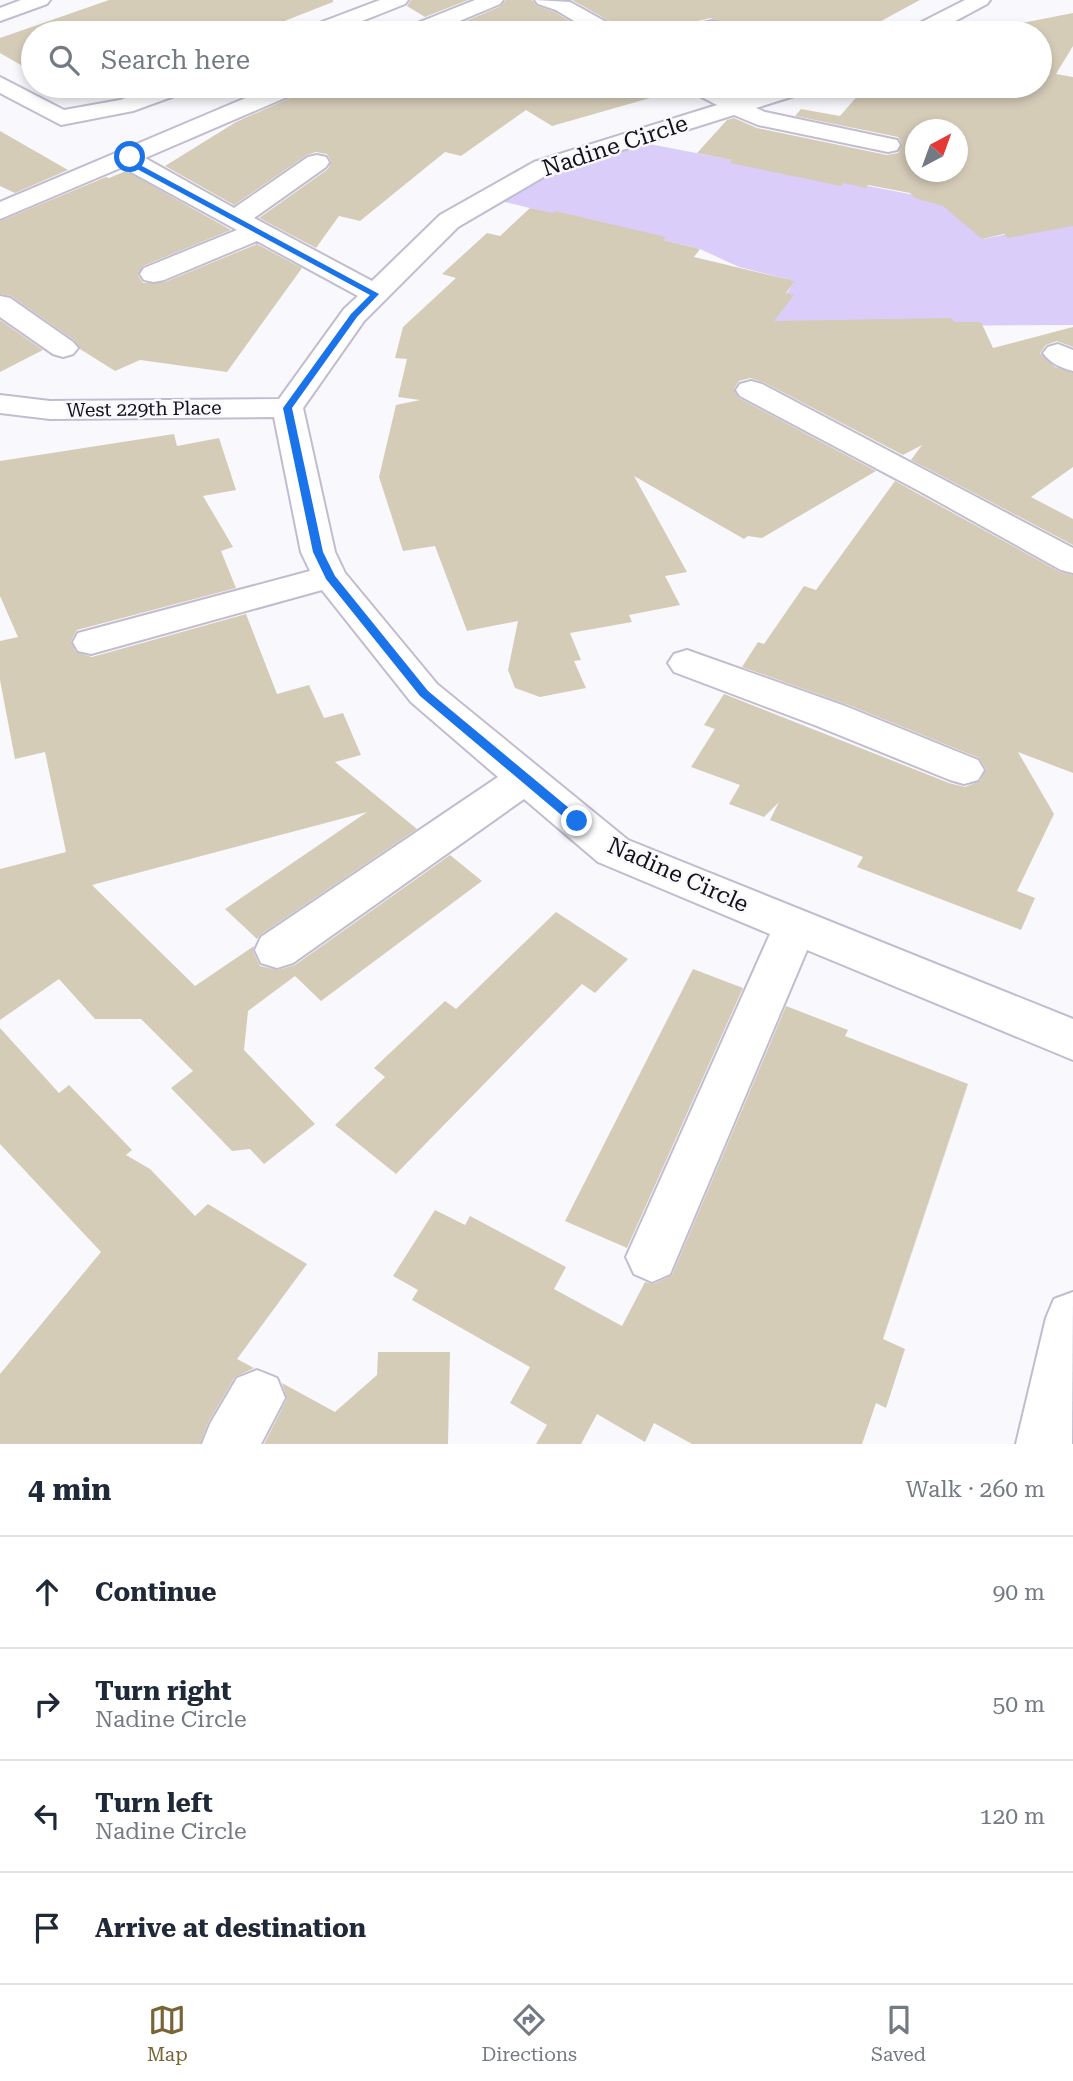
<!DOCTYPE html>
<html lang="en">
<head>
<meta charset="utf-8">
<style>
	body { margin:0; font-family:"Roboto Serif",serif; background:#f6f6f7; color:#1f2937 }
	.compass { position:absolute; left:905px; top:119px; width:63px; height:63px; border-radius:50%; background:#fff; box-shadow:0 4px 10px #0003; rotate:41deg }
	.stop { position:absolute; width:21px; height:21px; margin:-16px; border:5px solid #1a73e8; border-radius:50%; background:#fff }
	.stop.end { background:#1a73e8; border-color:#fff; box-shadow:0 2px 7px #0008 }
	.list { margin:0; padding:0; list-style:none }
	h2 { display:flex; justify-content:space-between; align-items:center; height:91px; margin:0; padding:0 28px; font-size:30px }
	h2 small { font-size:23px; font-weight:400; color:#747a83 }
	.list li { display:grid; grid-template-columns:46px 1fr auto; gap:21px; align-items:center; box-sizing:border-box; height:112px; padding:0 28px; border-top:2px solid #e0e1e3 }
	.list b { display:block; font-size:26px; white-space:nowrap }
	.list p { margin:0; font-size:23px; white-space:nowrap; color:#747a83 }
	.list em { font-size:23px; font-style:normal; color:#747a83 }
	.icon { flex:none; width:38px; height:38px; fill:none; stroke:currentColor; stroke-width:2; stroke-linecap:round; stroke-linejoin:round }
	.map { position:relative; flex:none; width:1073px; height:1444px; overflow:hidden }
	.search { position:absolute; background:#fff; box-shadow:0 4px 10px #0003; left:21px; right:21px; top:21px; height:77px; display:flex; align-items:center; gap:18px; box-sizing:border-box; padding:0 24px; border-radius:38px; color:#747a83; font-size:26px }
	.sheet { height:539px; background:#fff }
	nav { display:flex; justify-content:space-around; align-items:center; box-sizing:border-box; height:98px; border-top:2px solid #e0e1e3; background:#fff; font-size:19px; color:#747a83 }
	nav a { display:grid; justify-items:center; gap:4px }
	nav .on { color:#796534 }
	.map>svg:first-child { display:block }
	.green { fill:#dbcdf9 }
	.building { fill:#d5ccb8; fill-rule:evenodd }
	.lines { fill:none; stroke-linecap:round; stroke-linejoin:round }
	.minor-casing { stroke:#c2bcd0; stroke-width:4 }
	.minor { fill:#fff; fill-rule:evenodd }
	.route { fill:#1a73e8 }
	.labels { text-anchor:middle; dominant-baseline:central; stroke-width:5; stroke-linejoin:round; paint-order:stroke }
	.far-street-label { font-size:19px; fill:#131118; stroke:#f9f8fc }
	.street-label { font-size:23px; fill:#131118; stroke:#f9f8fc }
</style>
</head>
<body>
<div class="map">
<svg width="1073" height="1444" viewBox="0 0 1073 1444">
	<rect width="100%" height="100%" fill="#f9f8fc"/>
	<!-- green -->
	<polygon class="green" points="644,143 962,204 982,239 1073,222 1073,325 768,327 794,281 739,267 700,249 488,198"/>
	<!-- building -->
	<g class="building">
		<polygon points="109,0 333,0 333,2 254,33 33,33 33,72 0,53 0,38"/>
		<polygon points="411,0 468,0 425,17 407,6"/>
		<polygon points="506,0 532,0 537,6 555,12 589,33 451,33 445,30 501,6"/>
		<polygon points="572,0 920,0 859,33 720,33 725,25 711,18 680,25 675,33 623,33 618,26"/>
		<path d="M1073,13v33l-17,28 17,3v149l-65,12 -4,-4 -22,5 -39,-33 -28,-8 -5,-5 -42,-8 -2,3 -22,-5 -3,3 -111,-23 2,-3 -35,-7 30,-33 7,-2 23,10 130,27 11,-2 4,-9 -4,-7 -103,-21 6,-7 39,7 26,-30h86l12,6 3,-6h73v-53h-40l7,-11 10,2zM915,130h42v42h-42z"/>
		<polygon points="317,86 406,86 412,94 427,97 437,95 439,86 685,88 552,126 526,110 461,156 445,152 360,221 339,216 316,248 259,218 328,169 331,161 327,154 316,152 307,155 234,205 165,166 236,122"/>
		<polygon points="0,131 68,170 15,193 0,186"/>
		<polygon points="126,171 231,230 143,266 138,275 143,283 165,282 257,244 302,268 227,372 140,360 115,371 80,349 74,340 11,296 0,294 0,221 106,177 109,178"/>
		<polygon points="530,208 553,213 555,211 666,237 663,240 700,249 694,257 795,281 786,293 794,295 774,321 952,318 954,322 981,322 993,348 1073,327 1073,347 1057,341 1046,345 1040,353 1055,367 1073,373 1073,467 1031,497 1073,519 1073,545 911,460 922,445 903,455 763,382 750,378 739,381 734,389 739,398 876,471 762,538 748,536 744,539 634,476 687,572 665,576 680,605 629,615 632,622 570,633 581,660 574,661 586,688 540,697 515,688 508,670 518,621 467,631 435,546 403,551 379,477 396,405 420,400 398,397 407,359 395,358 403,327 456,278 442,274 487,233 500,236"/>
		<polygon points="0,320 43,350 0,372"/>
		<polygon points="174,434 177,446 219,438 236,490 203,496 233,547 221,551 236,588 77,630 71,641 76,652 92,657 246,614 277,694 309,685 324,718 343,713 361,755 335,762 417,829 260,935 257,939 225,909 367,812 92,885 195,986 254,946 253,951 260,966 278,970 295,965 450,855 482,881 321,1001 295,976 248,1011 244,1050 315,1124 264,1164 250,1149 232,1151 171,1088 193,1071 141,1019 95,1019 59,979 0,1020 0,869 66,852 45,752 15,759 0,680 0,641 18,637 0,596 0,461"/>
		<polygon points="895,481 1060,572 1073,575 1073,773 1018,752 1054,814 1017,891 1035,898 1021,930 857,867 863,857 770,820 779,802 764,817 729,804 740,785 691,767 715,729 704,725 724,694 949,783 965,787 980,781 986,769 979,758 846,704 742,667 758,642 764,644 804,586 816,590"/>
		<polygon points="556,912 628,959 595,993 582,984 396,1174 335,1125 385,1077 374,1068 445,1001 456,1009"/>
		<polygon points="693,969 743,988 627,1248 565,1221"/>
		<polygon points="786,1006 848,1030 845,1036 968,1084 883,1339 905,1349 886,1408 876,1403 862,1444 692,1444 654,1423 645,1442 597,1414 581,1444 536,1444 547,1425 510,1403 530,1367 412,1300 418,1290 393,1276 435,1210 465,1225 470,1216 566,1267 554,1289 622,1326 645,1282 653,1284 672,1275"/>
		<polygon points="0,1028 59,1093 69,1085 132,1150 126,1155 150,1169 195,1216 208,1204 307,1264 237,1359 254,1368 235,1377 208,1423 200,1444 0,1444 0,1374 101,1252 0,1144"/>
		<polygon points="378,1352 450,1352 448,1444 264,1444 287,1399 282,1383 335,1412 377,1375"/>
	</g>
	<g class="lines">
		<defs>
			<g id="minor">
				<polygon points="21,0 50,0 47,4 0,21 0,8"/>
				<polygon points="380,0 408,0 405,4 332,33 303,33 306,28"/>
				<polygon points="475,0 503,0 500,4 431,33 402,33 405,28"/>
				<polygon points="535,0 570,2 617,28 620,33 594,33 556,10 538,4"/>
				<polygon points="965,0 990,0 987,4 933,33 907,33 910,28"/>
				<polygon points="712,21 719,23 723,27 719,31 678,33 681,28"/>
				<polygon points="0,77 64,110 120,100 159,86 191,86 188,91 133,111 61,125 0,93"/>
				<polygon points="274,86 304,86 301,91 145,158 234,208 308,157 317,155 326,157 329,162 326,167 254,218 372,281 440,215 534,162 717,105 690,91 687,86 715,86 739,98 779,86 813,86 810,91 756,108 765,112 897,140 900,145 897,150 888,152 758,125 734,115 552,172 458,227 364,321 303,408 335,552 345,573 437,684 628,840 1073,1019 1073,1060 807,950 670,1274 652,1282 634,1274 626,1257 770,934 598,862 524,799 293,963 277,968 261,963 255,950 261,937 498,777 411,702 322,590 91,654 78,651 73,642 78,633 310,571 301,552 274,417 50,419 0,413 0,395 50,401 279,399 344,309 358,296 257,241 164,280 154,282 144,280 140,274 144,268 237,230 131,172 125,166 0,219 0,202"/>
				<path d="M409,86h27l2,3 -3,5c-10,2 -21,1 -26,-8z"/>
				<polygon points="0,296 10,298 73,342 78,348 73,354 63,357 53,354 0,317"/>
				<path d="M1058,344l15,6v21c-12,-3 -23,-8 -30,-18l5,-6z"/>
				<polygon points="751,381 762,384 1073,548 1073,573 1061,570 921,492 740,396 736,390 740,384"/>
				<polygon points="687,650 845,706 978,760 984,770 978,780 964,784 950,780 817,726 674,672 668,663 674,654"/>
				<polygon points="1073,1292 1072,1444 1016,1444 1046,1318 1054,1299"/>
				<polygon points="257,1370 277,1378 285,1398 261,1444 202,1444 210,1424 237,1378"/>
			</g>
		</defs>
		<!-- minor casing -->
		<use href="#minor" class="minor-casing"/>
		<!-- minor -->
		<use href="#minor" class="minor"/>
	</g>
	<!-- route -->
	<polygon class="route" points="127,156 132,156 142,166 379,294 357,317 292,408 323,552 335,576 428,691 581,818 581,824 572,824 420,696 326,579 313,552 283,408 351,314 370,295 137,169"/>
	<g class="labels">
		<!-- far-street labels -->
		<g class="far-street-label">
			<text transform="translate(144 409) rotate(-1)">West 229th Place</text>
		</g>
		<!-- street labels -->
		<g class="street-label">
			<text transform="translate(615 146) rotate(-18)">Nadine Circle</text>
			<text transform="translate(678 875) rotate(24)">Nadine Circle</text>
		</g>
	</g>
</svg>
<svg class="compass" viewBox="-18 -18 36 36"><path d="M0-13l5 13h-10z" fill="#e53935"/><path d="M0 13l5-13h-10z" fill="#747a83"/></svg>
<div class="stop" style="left:130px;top:157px"></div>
<div class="stop end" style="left:577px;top:821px"></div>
<div class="search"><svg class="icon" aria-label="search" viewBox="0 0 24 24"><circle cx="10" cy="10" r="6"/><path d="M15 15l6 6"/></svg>Search here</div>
</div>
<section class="sheet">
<h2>4 min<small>Walk · 260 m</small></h2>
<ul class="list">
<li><svg class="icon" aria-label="ahead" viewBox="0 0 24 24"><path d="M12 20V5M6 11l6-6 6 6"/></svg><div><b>Continue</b></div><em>90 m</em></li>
<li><svg class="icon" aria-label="right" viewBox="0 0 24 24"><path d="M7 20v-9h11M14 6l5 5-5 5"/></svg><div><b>Turn right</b><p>Nadine Circle</p></div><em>50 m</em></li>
<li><svg class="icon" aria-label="left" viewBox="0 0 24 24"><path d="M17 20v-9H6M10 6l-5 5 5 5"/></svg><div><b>Turn left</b><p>Nadine Circle</p></div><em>120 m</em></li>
<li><svg class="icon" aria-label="arrive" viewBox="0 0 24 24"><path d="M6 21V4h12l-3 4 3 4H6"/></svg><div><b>Arrive at destination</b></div></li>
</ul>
</section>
<nav>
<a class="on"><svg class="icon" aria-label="map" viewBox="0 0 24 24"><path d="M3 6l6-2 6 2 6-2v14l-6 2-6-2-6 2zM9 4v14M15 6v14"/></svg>Map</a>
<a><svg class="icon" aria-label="directions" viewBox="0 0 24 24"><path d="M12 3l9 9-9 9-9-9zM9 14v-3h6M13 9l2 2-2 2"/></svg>Directions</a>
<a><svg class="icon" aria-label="saved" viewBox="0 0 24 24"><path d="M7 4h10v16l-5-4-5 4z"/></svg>Saved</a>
</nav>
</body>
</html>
